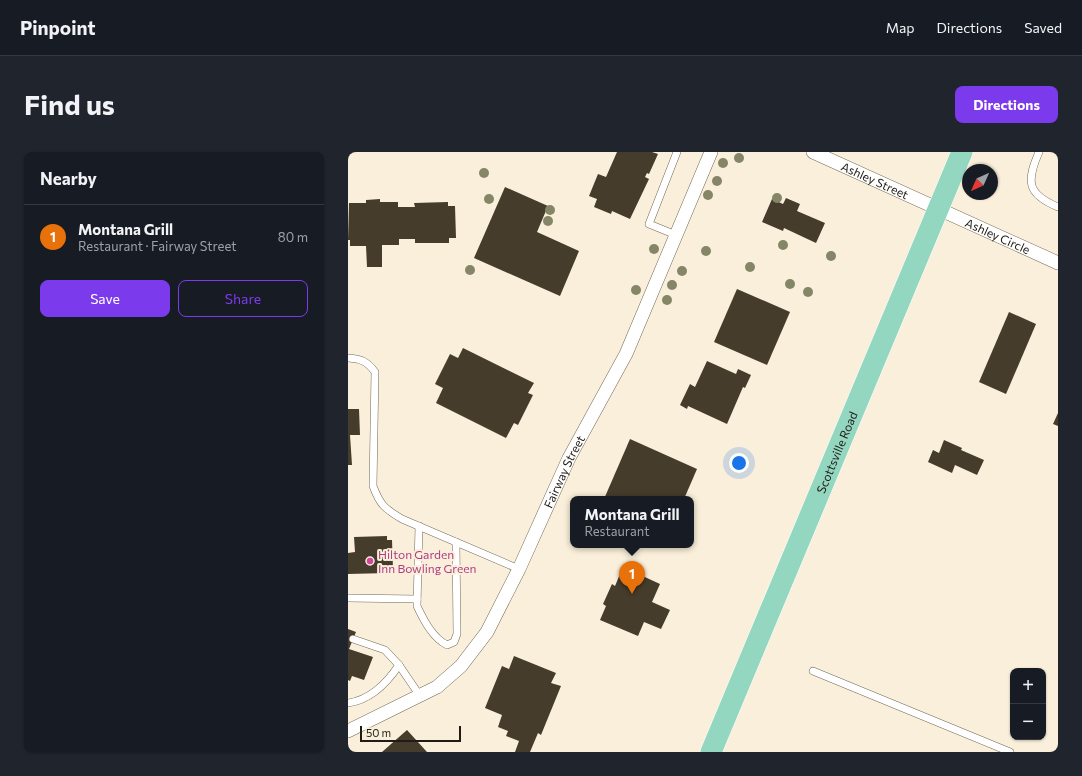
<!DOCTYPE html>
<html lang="en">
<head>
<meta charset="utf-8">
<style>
	body { margin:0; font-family:Commissioner,sans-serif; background:#20242c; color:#f1f3f6 }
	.controls { position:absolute; right:12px; bottom:12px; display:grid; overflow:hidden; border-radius:8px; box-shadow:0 1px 3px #0004 }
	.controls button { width:36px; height:36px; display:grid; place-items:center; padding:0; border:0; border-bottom:1px solid #363941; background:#171b24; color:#f1f3f6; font:20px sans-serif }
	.compass { position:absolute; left:614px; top:12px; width:36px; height:36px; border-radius:50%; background:#171b24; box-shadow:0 1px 3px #0004; rotate:225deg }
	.scale { position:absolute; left:12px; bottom:10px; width:101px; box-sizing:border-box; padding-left:4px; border:2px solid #201c15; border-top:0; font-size:11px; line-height:14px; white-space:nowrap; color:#201c15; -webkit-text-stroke:3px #f9efda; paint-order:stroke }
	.you { position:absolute; left:391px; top:311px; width:14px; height:14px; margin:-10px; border:3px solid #fff; border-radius:50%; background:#1a73e8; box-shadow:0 0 0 6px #1a73e833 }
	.badge { display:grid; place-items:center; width:26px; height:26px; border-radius:50%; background:#7c3aed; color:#fff; font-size:13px; font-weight:700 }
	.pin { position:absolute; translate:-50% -33px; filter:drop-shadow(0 1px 2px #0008) }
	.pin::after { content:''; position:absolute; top:21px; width:14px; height:12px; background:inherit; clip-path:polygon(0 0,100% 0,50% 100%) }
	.popup { position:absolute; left:222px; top:344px; width:124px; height:52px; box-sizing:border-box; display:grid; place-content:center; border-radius:8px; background:#171b24; filter:drop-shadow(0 1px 3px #0005); font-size:13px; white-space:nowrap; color:#9ea1a6 }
	.popup b { font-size:15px; color:#f1f3f6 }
	.popup::after { content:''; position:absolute; left:50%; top:100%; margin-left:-8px; border:8px solid transparent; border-top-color:#171b24 }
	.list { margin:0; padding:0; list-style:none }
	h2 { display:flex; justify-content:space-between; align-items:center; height:52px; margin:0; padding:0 16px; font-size:17px }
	h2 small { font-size:13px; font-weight:400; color:#9ea1a6 }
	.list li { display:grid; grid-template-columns:26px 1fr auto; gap:12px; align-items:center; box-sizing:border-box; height:64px; padding:0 16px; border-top:1px solid #363941 }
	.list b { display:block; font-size:15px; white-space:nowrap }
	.list p { margin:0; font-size:13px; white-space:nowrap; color:#9ea1a6 }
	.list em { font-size:13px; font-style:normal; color:#9ea1a6 }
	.actions { display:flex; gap:8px; padding:12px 16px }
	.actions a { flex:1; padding:9px 0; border:1px solid #7c3aed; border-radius:8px; text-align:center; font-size:14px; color:#7c3aed }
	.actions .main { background:#7c3aed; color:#fff }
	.map { position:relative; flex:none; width:710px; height:600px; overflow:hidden; border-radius:8px }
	header { display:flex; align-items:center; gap:24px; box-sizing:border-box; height:56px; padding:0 20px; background:#171b24; border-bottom:1px solid #363941 }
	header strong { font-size:19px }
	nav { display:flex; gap:22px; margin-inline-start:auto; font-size:14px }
	.intro { display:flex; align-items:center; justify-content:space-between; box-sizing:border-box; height:96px; padding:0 24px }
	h1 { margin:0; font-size:28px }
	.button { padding:10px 18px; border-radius:8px; background:#7c3aed; color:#fff; font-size:14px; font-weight:700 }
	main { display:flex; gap:24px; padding:0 24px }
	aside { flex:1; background:#171b24; border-radius:8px; box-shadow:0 1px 3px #0004 }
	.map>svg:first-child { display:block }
	.building { fill:#453c2c }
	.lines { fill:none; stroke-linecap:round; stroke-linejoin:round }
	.service-casing { stroke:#726857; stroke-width:8 }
	.minor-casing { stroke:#726857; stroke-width:14 }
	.primary-casing { stroke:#fff; stroke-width:22 }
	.service { stroke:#fff; stroke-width:7 }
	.minor { stroke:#fff; stroke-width:13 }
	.primary { stroke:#93d7c1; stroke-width:21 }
	.tree { fill:#858667 }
	.hotel-dot { fill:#d1479c; stroke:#f9efda; stroke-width:1.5 }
	.labels { text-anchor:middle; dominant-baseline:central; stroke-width:4; stroke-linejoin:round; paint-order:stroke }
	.street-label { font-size:12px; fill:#201c15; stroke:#f9efda }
	.hotel-label { font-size:12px; fill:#b23c85; stroke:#f9efda; text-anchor:start }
</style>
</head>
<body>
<header>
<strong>Pinpoint</strong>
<nav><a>Map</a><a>Directions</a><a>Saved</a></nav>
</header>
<div class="intro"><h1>Find us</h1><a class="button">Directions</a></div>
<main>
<aside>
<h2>Nearby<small></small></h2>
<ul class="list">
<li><span class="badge" style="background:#e8710a">1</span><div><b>Montana Grill</b><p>Restaurant · Fairway Street</p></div><em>80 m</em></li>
</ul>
<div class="actions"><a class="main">Save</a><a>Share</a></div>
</aside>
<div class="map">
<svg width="710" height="600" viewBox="0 0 710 600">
	<rect width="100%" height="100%" fill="#f9efda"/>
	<!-- building -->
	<g class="building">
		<polygon points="269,0 304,0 310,2 301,22 299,21 297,25 301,27 282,67 264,59 263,62 246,55 249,47 241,44 250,22 258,25"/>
		<polygon points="157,35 200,54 189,80 231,99 212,144 126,106"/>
		<polygon points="438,46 452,52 449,59 477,71 468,91 436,76 435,79 414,70 424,47 435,52"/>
		<polygon points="32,47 32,50 50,50 50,55 67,55 66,51 100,50 100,54 107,54 108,86 101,86 101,91 67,91 67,87 51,87 51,93 34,93 34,115 19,115 18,94 2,94 2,88 0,88 1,51 18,51 18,48"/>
		<polygon points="389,137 442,160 419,213 366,190"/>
		<polygon points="661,160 688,172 658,242 631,230"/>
		<polygon points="115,196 186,231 180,241 185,243 170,273 166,271 158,286 88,251 95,236 87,232 102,202 110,206"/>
		<polygon points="359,209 388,222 390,217 403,223 397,236 395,235 379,272 340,254 339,257 332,253 342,232 347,235"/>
		<polygon points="0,257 11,257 12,283 2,283 4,313 0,313"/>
		<polygon points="710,261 710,274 705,272"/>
		<polygon points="282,287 349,317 336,347 256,347"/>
		<polygon points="596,288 614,296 613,298 636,308 629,323 607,313 604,321 580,310 585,298 591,301"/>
		<polygon points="39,384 39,388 44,388 45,417 39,418 40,421 0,422 0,401 7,400 6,385"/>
		<polygon points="275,415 312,432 304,450 322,458 313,477 296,470 290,484 252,468 258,454 255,452 264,432 267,434"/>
		<polygon points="0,477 8,480 1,497 25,505 16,528 4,524 2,529 0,528"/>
		<polygon points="166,504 208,521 203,531 213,534 193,583 190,581 182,600 167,600 171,589 158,584 160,579 150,575 154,563 137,556 154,514 161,517"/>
		<polygon points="59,578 79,600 34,600"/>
	</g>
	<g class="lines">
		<defs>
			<g id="service">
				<path d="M691,0c-13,30 -12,42 19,55"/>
				<polyline points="328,83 301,72 329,0"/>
				<path d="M0,206c13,1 19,3 27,14l-2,114c7,19 12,23 29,33l117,50"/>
				<path d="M71,374l-2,80c7,15 16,32 30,39l7,-3 3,-8 -1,-92"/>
				<polyline points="0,446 69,447"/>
				<polyline points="5,487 37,498 51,513 72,544"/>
				<polyline points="465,519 662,600"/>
				<path d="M0,551c22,-3 39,-20 51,-38"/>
			</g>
			<g id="minor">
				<path id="s1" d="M465,0l245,111"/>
				<path id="s2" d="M0,579l89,-44 24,-21 26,-34 32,-63 50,-111 57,-104 85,-202"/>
			</g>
			<g id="primary">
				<path id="s3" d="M363,600l251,-600"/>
			</g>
		</defs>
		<!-- service casing -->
		<use href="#service" class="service-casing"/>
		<!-- minor casing -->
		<use href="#minor" class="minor-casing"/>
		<!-- primary casing -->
		<use href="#primary" class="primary-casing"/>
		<!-- service -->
		<use href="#service" class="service"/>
		<!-- minor -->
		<use href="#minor" class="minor"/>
		<!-- primary -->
		<use href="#primary" class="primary"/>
	</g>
	<!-- trees -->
	<g class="tree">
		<circle cx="391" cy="6" r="5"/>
		<circle cx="375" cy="11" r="5"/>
		<circle cx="136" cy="21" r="5"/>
		<circle cx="369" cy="29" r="5"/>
		<circle cx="360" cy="43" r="5"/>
		<circle cx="429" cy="46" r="5"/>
		<circle cx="141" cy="47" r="5"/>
		<circle cx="202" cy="58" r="5"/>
		<circle cx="200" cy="69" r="5"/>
		<circle cx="435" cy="93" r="5"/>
		<circle cx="306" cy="97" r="5"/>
		<circle cx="358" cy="99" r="5"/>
		<circle cx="483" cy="104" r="5"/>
		<circle cx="402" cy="115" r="5"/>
		<circle cx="122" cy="118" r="5"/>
		<circle cx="334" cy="119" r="5"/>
		<circle cx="442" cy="132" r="5"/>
		<circle cx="324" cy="133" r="5"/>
		<circle cx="288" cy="138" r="5"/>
		<circle cx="460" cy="140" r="5"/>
		<circle cx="319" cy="148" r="5"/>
	</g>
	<!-- markers -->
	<circle class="hotel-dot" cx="22" cy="409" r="4"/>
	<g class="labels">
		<!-- street labels -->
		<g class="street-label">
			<text stroke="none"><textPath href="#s1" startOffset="68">Ashley Street</textPath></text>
			<text stroke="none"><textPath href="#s1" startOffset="203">Ashley Circle</textPath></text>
			<text stroke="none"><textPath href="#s3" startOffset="325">Scottsville Road</textPath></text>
			<text stroke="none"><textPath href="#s2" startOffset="352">Fairway Street</textPath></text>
		</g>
		<!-- hotel labels -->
		<g class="hotel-label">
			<text x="30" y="402">Hilton Garden<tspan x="30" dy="14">Inn Bowling Green</tspan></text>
		</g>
	</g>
</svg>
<div class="controls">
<button>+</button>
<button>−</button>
</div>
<svg class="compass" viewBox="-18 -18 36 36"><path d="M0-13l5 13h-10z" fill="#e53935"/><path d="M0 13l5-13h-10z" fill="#9ea1a6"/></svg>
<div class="scale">50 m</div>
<div class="you"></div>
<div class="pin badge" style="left:284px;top:442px;background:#e8710a">1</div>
<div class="popup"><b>Montana Grill</b>Restaurant</div>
</div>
</main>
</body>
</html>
